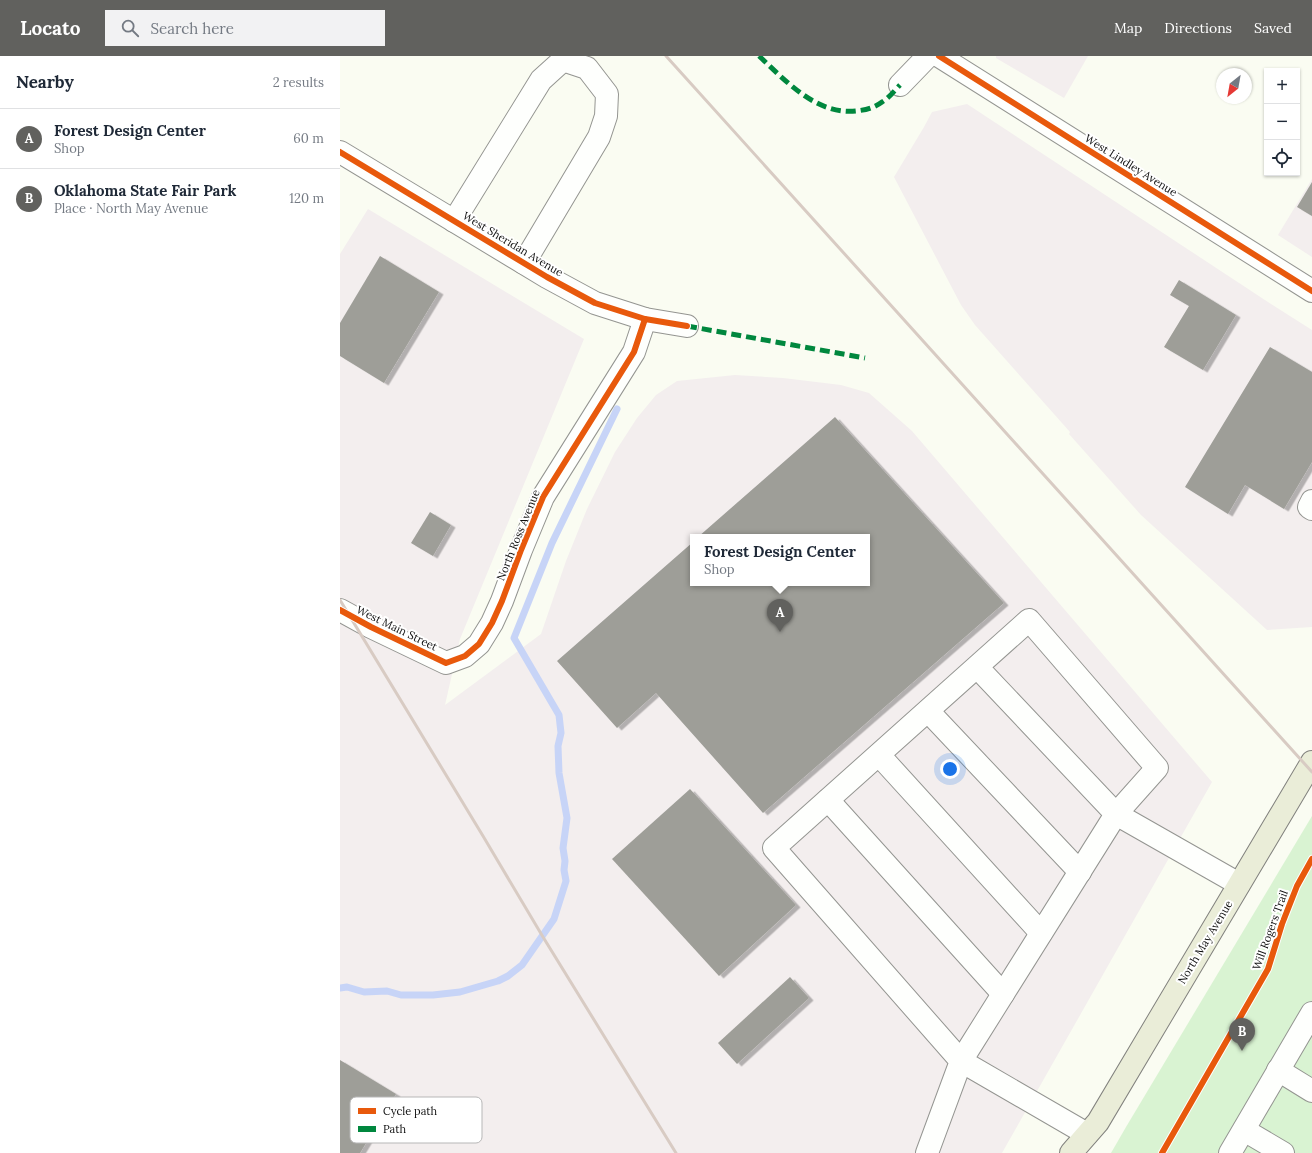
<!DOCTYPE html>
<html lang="en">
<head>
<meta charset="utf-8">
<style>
	body { margin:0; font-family:Lora,serif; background:#f2f2f3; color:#1f2937 }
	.controls { position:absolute; right:12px; top:12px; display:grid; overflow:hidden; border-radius:0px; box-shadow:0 1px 3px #0004 }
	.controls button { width:36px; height:36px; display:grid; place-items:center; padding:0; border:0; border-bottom:1px solid #e0e1e3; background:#fff; color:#1f2937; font:20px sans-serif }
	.compass { position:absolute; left:876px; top:12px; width:36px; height:36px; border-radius:50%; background:#fff; box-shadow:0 1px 3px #0004; rotate:211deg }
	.you { position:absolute; left:610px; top:713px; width:14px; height:14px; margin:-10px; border:3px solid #fff; border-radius:50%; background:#1a73e8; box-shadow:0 0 0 6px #1a73e833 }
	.badge { display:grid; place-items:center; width:26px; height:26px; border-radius:50%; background:#61615e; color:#fff; font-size:13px; font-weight:700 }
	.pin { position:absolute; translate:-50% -33px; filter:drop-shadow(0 1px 2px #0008) }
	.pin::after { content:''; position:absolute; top:21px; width:14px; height:12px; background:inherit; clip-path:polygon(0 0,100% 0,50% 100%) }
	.popup { position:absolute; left:350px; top:478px; width:180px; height:52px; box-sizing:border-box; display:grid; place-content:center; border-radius:0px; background:#fff; filter:drop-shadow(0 1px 3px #0005); font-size:13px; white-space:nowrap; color:#747a83 }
	.popup b { font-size:15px; color:#1f2937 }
	.popup::after { content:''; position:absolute; left:50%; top:100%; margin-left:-8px; border:8px solid transparent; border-top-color:#fff }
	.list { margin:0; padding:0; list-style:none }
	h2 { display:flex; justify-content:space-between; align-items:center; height:52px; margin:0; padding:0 16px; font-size:17px }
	h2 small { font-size:13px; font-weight:400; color:#747a83 }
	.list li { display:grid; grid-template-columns:26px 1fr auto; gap:12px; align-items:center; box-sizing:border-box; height:60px; padding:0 16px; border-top:1px solid #e0e1e3 }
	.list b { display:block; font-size:15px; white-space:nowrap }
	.list p { margin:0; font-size:13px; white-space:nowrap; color:#747a83 }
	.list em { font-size:13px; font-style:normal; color:#747a83 }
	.icon { flex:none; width:22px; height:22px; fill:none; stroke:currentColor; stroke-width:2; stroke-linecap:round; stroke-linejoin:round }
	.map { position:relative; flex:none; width:972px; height:1097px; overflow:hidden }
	header { display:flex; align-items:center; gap:24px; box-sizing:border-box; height:56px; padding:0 20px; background:#61615e; color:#fff }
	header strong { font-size:19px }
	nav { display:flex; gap:22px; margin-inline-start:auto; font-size:14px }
	.search { width:280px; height:36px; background:#f2f2f3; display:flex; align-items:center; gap:10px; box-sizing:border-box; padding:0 14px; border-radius:0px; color:#747a83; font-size:15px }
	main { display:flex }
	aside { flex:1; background:#fff }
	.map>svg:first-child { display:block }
	.industrial { fill:#f3eeee; fill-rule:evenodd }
	.green { fill:#d9f3d2 }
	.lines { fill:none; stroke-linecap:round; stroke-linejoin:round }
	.stream { stroke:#c7d4f7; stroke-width:7 }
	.building { fill:#9e9e98; filter:url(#shadow) }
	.minor-casing { stroke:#949591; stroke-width:24 }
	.major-casing { stroke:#82827e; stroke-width:24 }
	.minor { stroke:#fefffd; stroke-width:22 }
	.major { stroke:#eaedd8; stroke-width:22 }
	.rail { stroke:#d8cbc3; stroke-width:3 }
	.quiet { stroke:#00873e; stroke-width:5; stroke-dasharray:10 5; stroke-linecap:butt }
	.cycleway-casing { stroke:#fff; stroke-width:8 }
	.cycleway { stroke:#e8590c; stroke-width:6 }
	.labels { text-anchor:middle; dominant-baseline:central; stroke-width:4; stroke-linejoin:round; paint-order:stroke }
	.street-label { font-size:11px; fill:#0e0e0e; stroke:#fff }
	.key { fill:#fff; stroke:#b7b7b7; stroke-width:1 }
	.key-label { font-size:11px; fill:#0e0e0e }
</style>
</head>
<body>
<header>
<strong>Locato</strong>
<div class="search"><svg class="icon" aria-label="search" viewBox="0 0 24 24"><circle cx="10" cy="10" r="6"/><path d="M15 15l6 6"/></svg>Search here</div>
<nav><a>Map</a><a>Directions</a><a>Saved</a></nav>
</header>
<main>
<aside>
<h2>Nearby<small>2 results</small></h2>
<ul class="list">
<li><span class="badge">A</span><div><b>Forest Design Center</b><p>Shop</p></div><em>60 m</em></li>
<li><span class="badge">B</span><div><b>Oklahoma State Fair Park</b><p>Place · North May Avenue</p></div><em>120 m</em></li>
</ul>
</aside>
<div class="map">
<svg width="972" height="1097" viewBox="0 0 972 1097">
	<defs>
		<filter id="shadow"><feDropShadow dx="4.5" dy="2.5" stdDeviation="0" flood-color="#0004"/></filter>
	</defs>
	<rect width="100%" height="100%" fill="#fafcf2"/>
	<!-- industrial -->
	<g class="industrial">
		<polygon points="656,0 748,0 724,42 656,2"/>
		<polygon points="627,48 931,248 972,274 972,571 927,574 801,459 729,378 730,376 635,269 621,249 554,121 584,71 592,56"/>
		<polygon points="972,123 972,201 938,179"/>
		<path d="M28,153l216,130 -124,300 -15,66 96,-71 25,-73 21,-52 28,-57 22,-34 19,-23 21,-14 58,-6 48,3 58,7 28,8 43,38 300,351 -210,371h-662v-899zM353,481h174v46h-174z"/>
	</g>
	<!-- green -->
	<polygon class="green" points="972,760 972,1097 771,1097 786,1071"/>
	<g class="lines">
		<!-- stream -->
		<polyline class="stream" points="0,932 7,931 24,936 47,935 61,939 93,939 120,936 158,925 168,920 182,909 214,863 226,825 224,814 225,805 223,792 227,762 219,717 218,690 221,677 219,659 174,582 212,487 277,353"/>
	</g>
	<!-- building -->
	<g class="building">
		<polygon points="972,126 972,160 957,151"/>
		<polygon points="40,200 99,236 44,327 0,300 0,267"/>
		<polygon points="839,224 896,259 863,314 824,291 849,250 830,239"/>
		<polygon points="930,291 972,316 972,406 944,453 905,429 888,458 845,431"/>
		<polygon points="495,361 664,547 423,757 316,637 277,672 217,605 353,486 353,527 527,527 527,481 358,481"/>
		<polygon points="90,456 111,469 93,500 71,487"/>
		<polygon points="350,733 456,849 379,920 272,803"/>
		<polygon points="450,921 469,942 397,1008 378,987"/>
		<polygon points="0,1004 56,1038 20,1097 0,1097"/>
	</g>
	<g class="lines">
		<defs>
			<g id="minor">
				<polyline points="599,0 972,235"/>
				<polyline points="560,29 588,0"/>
				<polyline points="0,96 207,221 255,247 305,263 347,270"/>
				<polyline points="114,165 201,24 223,4 247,12 267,38 266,60 259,81 184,207"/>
				<polyline points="972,445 969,451 972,453"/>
				<polyline points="0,554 31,571 106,607 125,600 139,588 152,567 162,545 181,494 203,441 294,296 305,263"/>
				<polyline points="588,655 740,816"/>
				<polyline points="539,699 701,877"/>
				<polyline points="488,744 663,938"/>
				<polyline points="938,1014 972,1035"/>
				<polyline points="904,1074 943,1097"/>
				<polyline points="747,1078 621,1005 776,758 899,828"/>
				<path d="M587,1097l34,-92 -187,-213c85,-76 170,-152 255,-228l128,148 -41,46 -139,-147"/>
				<polyline points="890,1097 972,957"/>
			</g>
			<polyline id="major" points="731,1097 758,1066 972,706"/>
		</defs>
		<!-- minor casing -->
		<use href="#minor" class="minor-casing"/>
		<!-- major casing -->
		<use href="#major" class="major-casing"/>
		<!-- minor -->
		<use href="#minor" class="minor"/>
		<!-- major -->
		<use href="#major" class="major"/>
		<!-- rail -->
		<g class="rail">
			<polyline points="326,0 972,716"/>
			<polyline points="0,544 143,780 203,881 336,1097"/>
		</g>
		<!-- quiet -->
		<g class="quiet">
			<path d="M419,0c27,25 57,59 97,55 9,-1 18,-3 26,-9 7,-4 12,-11 18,-17"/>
			<polyline points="347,270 525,302"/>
		</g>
		<defs>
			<g id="cycleway">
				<polyline points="599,0 972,235"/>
				<polyline points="0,96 207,221 255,247 305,263 347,270"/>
				<polyline points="0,554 31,571 106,607 125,600 139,588 152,567 162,545 181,494 203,441 294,296 305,263"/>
				<polyline points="822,1097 928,913 942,868 957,830 972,803"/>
			</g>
		</defs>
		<!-- cycleway casing -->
		<use href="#cycleway" class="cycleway-casing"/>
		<!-- cycleway -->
		<use href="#cycleway" class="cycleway"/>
	</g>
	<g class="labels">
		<!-- street labels -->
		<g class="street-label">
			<text transform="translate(791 109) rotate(32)">West Lindley Avenue</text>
			<text transform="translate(173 188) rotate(31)">West Sheridan Avenue</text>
			<text transform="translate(178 479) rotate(-68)">North Ross Avenue</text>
			<text transform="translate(57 572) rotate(26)">West Main Street</text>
			<text transform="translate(930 874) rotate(-70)">Will Rogers Trail</text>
			<text transform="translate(865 886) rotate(-59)">North May Avenue</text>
		</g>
	</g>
	<!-- legend -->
	<rect x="10" y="1041" width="132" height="46" rx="6" class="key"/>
	<rect x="18" y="1052" width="18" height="6" fill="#e8590c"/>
	<rect x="18" y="1070" width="18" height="6" fill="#00873e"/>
	<g class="key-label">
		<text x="43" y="1059">Cycle path</text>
		<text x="43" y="1077">Path</text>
	</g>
</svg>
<div class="controls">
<button>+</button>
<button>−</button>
<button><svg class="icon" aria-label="locate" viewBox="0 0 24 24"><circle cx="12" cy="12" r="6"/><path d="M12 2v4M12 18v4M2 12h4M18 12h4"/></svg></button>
</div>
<svg class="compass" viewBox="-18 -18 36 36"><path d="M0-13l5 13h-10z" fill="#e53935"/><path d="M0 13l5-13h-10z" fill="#747a83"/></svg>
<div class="you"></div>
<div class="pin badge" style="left:440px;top:576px">A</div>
<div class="popup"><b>Forest Design Center</b>Shop</div>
<div class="pin badge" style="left:902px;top:995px">B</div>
</div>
</main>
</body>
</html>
